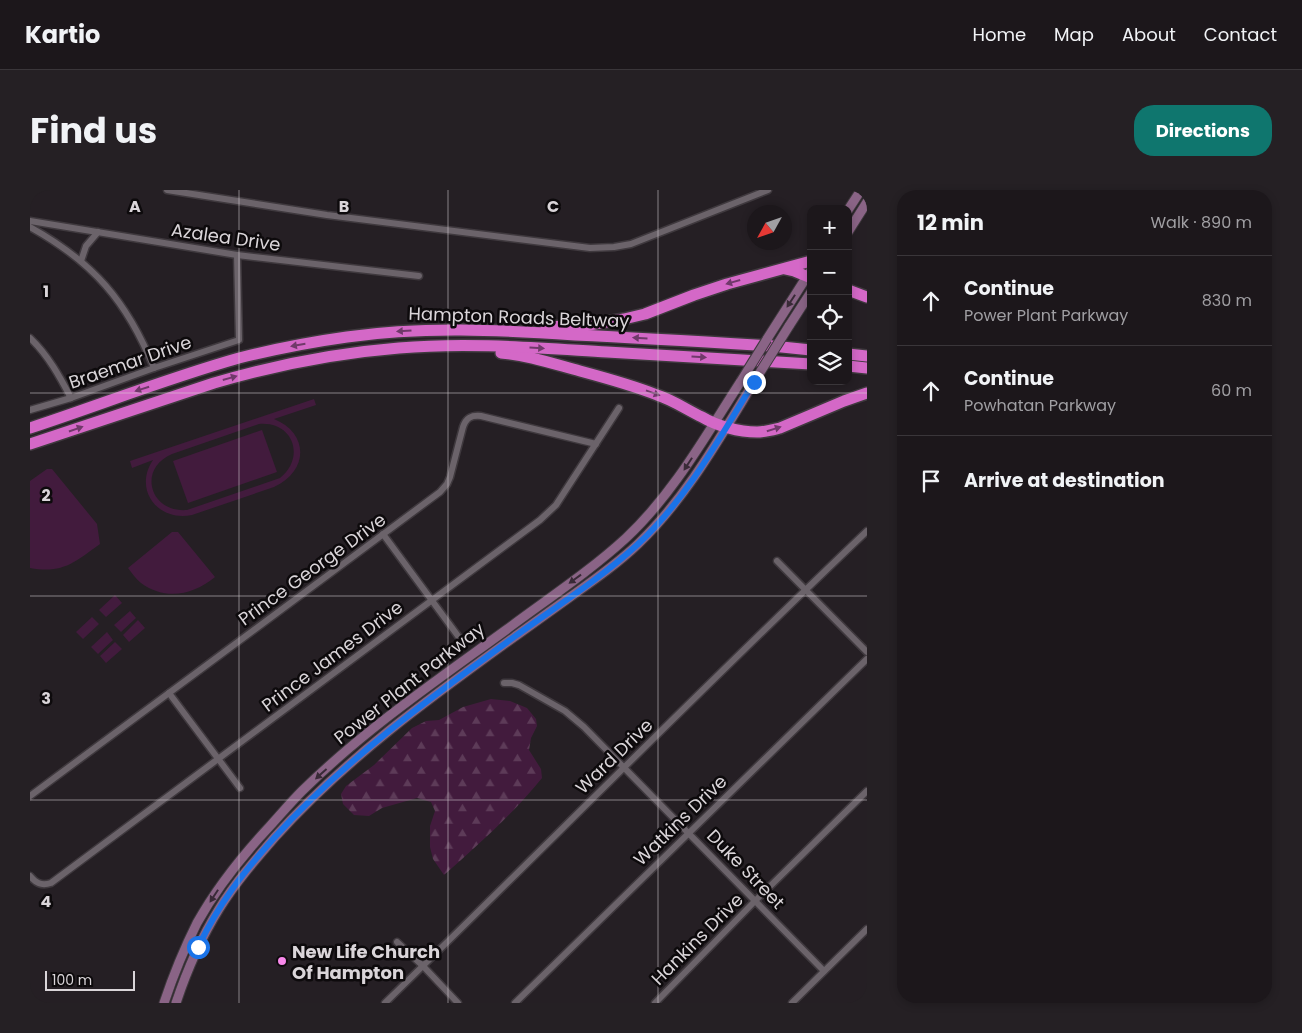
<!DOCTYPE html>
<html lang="en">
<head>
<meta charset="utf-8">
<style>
	body { margin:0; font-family:Poppins,sans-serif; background:#252024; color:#f1f3f6 }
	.controls { position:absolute; right:15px; top:15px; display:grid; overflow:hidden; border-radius:10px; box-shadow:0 2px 8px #0003 }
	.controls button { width:45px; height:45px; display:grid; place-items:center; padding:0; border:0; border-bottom:1px solid #3a363a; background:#1c171b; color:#f1f3f6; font:25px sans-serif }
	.compass { position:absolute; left:717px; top:15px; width:45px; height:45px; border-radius:50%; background:#1c171b; box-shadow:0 2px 8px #0003; rotate:230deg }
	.scale { position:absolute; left:15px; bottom:12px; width:90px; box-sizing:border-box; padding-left:5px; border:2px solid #dad5d9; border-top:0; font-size:14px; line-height:18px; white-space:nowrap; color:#dad5d9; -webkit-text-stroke:4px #0d0a0c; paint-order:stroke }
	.stop { position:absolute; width:15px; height:15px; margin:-11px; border:4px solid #1a73e8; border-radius:50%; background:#fff }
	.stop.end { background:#1a73e8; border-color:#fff; box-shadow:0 1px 5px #0008 }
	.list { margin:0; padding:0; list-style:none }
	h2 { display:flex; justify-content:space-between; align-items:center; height:65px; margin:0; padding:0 20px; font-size:21px }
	h2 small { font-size:16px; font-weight:400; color:#a09fa3 }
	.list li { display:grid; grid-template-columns:32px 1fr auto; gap:15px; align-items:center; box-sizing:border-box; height:90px; padding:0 20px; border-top:1px solid #3a363a }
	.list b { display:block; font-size:19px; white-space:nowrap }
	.list p { margin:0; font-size:16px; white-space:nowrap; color:#a09fa3 }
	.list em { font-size:16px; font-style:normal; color:#a09fa3 }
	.icon { flex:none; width:28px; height:28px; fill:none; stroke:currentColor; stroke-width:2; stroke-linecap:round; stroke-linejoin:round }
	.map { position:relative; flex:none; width:837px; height:813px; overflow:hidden; border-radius:20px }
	header { display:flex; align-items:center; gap:30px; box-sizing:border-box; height:70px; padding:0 25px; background:#1c171b; border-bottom:1px solid #3a363a }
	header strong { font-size:24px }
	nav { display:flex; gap:28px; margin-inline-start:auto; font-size:18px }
	.intro { display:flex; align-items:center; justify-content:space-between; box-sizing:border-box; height:120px; padding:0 30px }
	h1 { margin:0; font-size:35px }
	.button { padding:12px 22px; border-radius:20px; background:#0f766e; color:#fff; font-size:18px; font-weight:700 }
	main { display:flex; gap:30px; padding:0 30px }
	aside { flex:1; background:#1c171b; border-radius:20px; box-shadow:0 2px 8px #0003 }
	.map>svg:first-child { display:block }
	.forest { fill:url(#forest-firs) }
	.garden { fill:#421b3d; fill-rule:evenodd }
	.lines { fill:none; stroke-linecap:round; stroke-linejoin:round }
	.street-casing { stroke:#3f393e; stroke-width:9 }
	.secondary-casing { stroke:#3f393e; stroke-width:11 }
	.highway-casing { stroke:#3f393e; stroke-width:14 }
	.street { stroke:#6b636a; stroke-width:6 }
	.secondary { stroke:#8a6486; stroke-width:9 }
	.highway { stroke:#d468c7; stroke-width:11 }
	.secondary-bridge-casing { stroke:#3f393e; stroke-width:11; stroke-linecap:butt }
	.secondary-bridge { stroke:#8a6486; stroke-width:9 }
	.oneway { fill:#70396a }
	.oneway2 { fill:#392a37 }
	.route { stroke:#1a73e8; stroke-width:6 }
	.grid { fill:none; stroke:#dad5d9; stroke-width:1; stroke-opacity:0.55 }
	.poi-dot { fill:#f888ea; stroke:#0d0a0c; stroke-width:2 }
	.labels { text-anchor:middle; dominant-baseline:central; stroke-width:5; stroke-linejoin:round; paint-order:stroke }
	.street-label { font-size:18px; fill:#dad5d9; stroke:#0d0a0c }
	.poi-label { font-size:18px; font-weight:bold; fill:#dad5d9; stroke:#0d0a0c; text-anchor:start }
	.grid-label { font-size:16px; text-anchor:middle; font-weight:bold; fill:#dad5d9; stroke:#0d0a0c; stroke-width:5; stroke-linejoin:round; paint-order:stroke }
</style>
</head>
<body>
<header>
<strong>Kartio</strong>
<nav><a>Home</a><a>Map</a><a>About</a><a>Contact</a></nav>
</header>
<div class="intro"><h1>Find us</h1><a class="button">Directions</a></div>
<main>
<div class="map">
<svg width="837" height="813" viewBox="0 0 837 813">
	<defs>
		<pattern id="forest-firs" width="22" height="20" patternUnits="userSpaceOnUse" patternTransform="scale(1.25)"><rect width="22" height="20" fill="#421b3d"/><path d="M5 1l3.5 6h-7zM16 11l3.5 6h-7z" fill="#5d3b58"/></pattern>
	</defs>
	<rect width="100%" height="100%" fill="#251f24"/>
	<!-- forest -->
	<path class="forest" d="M461,509l19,2 17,7 9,11 1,7 -6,12 -2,12 12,19 1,9c-29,36 -64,67 -98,97l-11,-16 -3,-12v-21l5,-15 -4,-9 -14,-4 -35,10 -13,8 -15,-1 -11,-11 -2,-10 5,-8 28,-21 38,-37 14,-7 13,-1 24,-13z"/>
	<!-- garden -->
	<g class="garden">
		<path d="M284,209l2,6 -42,14c35,14 35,52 0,68l-82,28c-34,7 -59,-25 -39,-55l-21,8 -2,-7zM229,234c34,-3 47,33 21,54l-93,32c-37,3 -50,-41 -15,-56z"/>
		<polygon points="232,240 247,282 158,313 143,271"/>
		<path d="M17,279h5l45,55 3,20c-25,18 -37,30 -70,24v-87z"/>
		<path d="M142,342h6l37,45c-22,18 -49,24 -74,6 -5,-4 -9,-10 -13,-15z"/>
		<polygon points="85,405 92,413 76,427 69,420"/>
		<polygon points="100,421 106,428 91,442 84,435"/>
		<polygon points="62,427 69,434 53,449 46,442"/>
		<polygon points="108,430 115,438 99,452 93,445"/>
		<polygon points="77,442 83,450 68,464 61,457"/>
		<polygon points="85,452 92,459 76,473 70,466"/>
	</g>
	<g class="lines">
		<defs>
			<g id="street">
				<polyline points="137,0 297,25 560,58 584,57 601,54 738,0"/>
				<polyline points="0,31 207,65 389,86"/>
				<path d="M0,37c63,35 97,74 124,141"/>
				<polyline points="51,71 56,56 68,42"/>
				<path d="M0,148c18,17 30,39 41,60"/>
				<polyline points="0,220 41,208 124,178 209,150 207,65"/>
				<polyline points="353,344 428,446"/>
				<polyline points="747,371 837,462"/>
				<polyline points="474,493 482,493 489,495 535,521 554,537 794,781"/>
				<polyline points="139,503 210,598"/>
				<path d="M0,606l410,-304 7,-8 3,-7 13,-50c3,-9 8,-12 18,-11l115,28"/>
				<path d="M0,686c6,7 11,10 21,7l489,-363 16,-15 63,-97"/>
				<polyline points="367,752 393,776 428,813"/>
				<path d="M355,813c161,-157 319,-317 482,-472"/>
				<polyline points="485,813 837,469"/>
				<polyline points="625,813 725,711 837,601"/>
				<polyline points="762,813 837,739"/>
			</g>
			<g id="secondary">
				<polyline points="818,20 831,0"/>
				<polyline points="818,42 837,12"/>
				<polyline points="759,136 781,102"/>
				<polyline points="737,149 781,80"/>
				<path d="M134,813c9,-27 20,-54 33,-80 20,-36 45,-67 73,-97 10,-11 21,-24 32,-35 62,-61 134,-110 204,-161 40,-30 83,-58 120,-92 48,-45 80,-103 115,-157"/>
				<path d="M146,813c11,-33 25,-65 43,-94 16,-26 36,-49 56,-72 71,-79 156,-140 242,-202 18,-13 35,-25 53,-38 24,-17 47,-33 68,-53 48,-46 81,-105 116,-162"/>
			</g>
			<g id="highway">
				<polyline points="755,79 764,81 781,88"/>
				<polyline points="818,100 837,107"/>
				<polyline points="516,137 559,135 594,129 615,124 664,105 697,94 781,71"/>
				<path d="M471,163c27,2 53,11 79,18 26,7 52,14 77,24 16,5 30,15 45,22 15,9 37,15 55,15 8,0 15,-2 23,-4l64,-27 23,-8"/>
				<polyline points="818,164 837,166"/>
				<polyline points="818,176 837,178"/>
				<path d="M0,238c70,-23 138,-50 209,-70 36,-9 72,-16 108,-21 76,-11 152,-7 228,-2 66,3 132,7 197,11l39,4"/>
				<path d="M0,254l184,-61c61,-18 122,-30 185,-35 69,-6 139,0 208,4 68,4 136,8 204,12"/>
			</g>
		</defs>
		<!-- street casing -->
		<use href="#street" class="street-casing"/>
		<!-- secondary casing -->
		<use href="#secondary" class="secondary-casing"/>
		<!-- highway casing -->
		<use href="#highway" class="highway-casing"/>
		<!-- street -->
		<use href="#street" class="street"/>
		<!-- secondary -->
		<use href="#secondary" class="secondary"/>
		<!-- highway -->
		<use href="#highway" class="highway"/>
		<defs>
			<g id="secondary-bridge">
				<polyline points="711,191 737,149"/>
				<polyline points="724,192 759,136"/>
			</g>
		</defs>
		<!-- secondary-bridge casing -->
		<use href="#secondary-bridge" class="secondary-bridge-casing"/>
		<!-- secondary-bridge -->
		<use href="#secondary-bridge" class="secondary-bridge"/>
	</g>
	<!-- one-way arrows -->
	<defs><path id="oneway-solid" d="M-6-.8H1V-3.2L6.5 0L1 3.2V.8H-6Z" transform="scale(1.25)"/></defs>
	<g class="oneway">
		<use href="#oneway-solid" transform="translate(703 92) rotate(164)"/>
		<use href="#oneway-solid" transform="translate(374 141) rotate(176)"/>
		<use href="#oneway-solid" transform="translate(610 148) rotate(-177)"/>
		<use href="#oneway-solid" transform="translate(268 155) rotate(170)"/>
		<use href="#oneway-solid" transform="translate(507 158) rotate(3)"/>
		<use href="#oneway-solid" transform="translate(669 167) rotate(3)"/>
		<use href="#oneway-solid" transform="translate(200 188) rotate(-16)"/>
		<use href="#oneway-solid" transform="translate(112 199) rotate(162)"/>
		<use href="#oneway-solid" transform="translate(623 203) rotate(20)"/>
		<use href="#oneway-solid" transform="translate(46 239) rotate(-19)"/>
		<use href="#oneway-solid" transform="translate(744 239) rotate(-17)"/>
	</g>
	<g class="oneway2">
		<use href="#oneway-solid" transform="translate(761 111) rotate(123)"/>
		<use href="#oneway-solid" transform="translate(658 274) rotate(123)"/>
		<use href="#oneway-solid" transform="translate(545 389) rotate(144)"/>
		<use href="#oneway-solid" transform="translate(291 584) rotate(138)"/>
		<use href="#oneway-solid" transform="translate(184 706) rotate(123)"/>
	</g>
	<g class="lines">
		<!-- route -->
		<path class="route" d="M168,757c10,-20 20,-38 33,-56 13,-19 28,-36 43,-53 72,-80 160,-143 247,-206 39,-28 80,-54 116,-87 49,-45 82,-106 117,-163"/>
	</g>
	<!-- grid -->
	<path class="grid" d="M209,0v813M418,0v813M628,0v813M0,203h837M0,406h837M0,610h837"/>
	<!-- markers -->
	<circle class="poi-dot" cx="252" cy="771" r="5"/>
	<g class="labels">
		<!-- street labels -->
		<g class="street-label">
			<text transform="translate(196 47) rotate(8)">Azalea Drive</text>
			<text transform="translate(489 127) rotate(2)">Hampton Roads Beltway</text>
			<text transform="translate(100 172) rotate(-19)">Braemar Drive</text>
			<text transform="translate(282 379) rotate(-36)">Prince George Drive</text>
			<text transform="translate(302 466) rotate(-37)">Prince James Drive</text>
			<text transform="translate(379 493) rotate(-38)">Power Plant Parkway</text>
			<text transform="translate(584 566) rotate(-44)">Ward Drive</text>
			<text transform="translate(650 630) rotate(-44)">Watkins Drive</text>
			<text transform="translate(716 679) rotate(46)">Duke Street</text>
			<text transform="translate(667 749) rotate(-45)">Hankins Drive</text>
		</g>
		<!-- poi labels -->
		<g class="poi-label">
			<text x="262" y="761">New Life Church<tspan x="262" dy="21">Of Hampton</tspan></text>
		</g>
	</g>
	<g class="grid-label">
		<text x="105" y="22">A</text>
		<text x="314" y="22">B</text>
		<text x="523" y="22">C</text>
		<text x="16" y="107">1</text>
		<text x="16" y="311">2</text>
		<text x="16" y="514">3</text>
		<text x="16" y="717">4</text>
	</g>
</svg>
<div class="controls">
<button>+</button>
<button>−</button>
<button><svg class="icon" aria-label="locate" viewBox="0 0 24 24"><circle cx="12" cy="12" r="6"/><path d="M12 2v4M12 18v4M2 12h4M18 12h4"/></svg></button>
<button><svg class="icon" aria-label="layers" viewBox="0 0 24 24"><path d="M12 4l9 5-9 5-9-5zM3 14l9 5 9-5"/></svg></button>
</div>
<svg class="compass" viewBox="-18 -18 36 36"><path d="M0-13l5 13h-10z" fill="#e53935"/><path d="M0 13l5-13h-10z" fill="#a09fa3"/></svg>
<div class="scale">100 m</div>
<div class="stop" style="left:168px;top:757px"></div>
<div class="stop end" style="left:724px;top:192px"></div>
</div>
<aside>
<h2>12 min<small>Walk · 890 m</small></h2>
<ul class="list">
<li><svg class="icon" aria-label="ahead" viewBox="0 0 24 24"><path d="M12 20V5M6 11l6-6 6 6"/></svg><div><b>Continue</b><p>Power Plant Parkway</p></div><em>830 m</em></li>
<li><svg class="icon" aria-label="ahead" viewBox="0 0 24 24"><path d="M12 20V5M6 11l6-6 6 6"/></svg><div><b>Continue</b><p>Powhatan Parkway</p></div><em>60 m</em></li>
<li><svg class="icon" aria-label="arrive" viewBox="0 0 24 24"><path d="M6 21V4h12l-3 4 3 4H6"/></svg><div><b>Arrive at destination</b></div></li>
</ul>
</aside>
</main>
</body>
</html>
